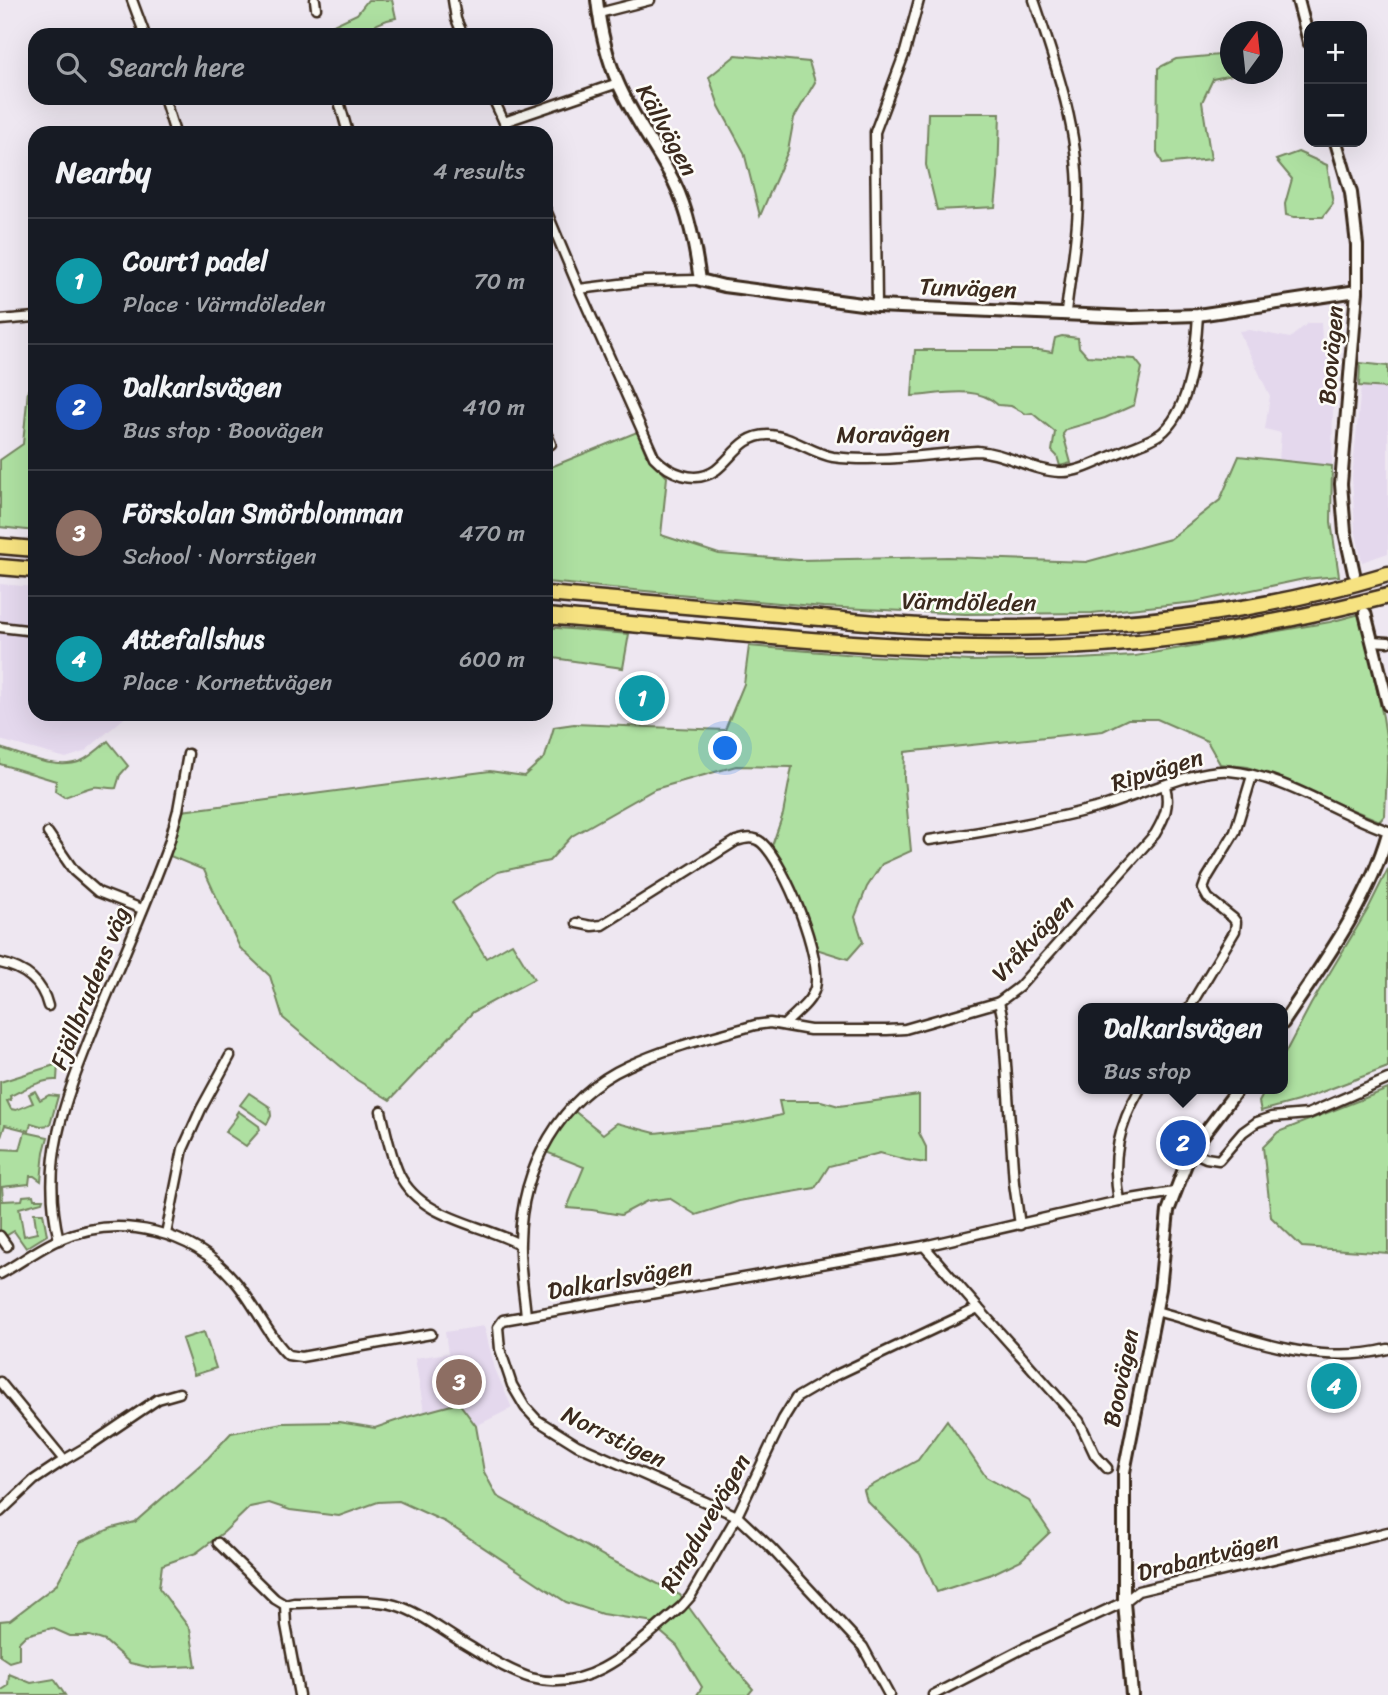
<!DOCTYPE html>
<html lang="en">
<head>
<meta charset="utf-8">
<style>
	body { margin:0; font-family:Sriracha,sans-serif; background:#242831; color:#f1f3f6 }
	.controls { position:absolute; right:21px; top:21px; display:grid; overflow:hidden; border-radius:14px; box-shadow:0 7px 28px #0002 }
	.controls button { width:63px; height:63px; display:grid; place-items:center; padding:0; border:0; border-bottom:2px solid #363941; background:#171b24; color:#f1f3f6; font:35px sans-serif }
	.compass { position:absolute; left:1220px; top:21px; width:63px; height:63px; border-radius:50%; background:#171b24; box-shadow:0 7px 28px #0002; rotate:15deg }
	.you { position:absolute; left:726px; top:749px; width:24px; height:24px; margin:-18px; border:5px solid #fff; border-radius:50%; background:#1a73e8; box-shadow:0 0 0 10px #1a73e833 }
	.badge { display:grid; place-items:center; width:46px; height:46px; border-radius:50%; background:#7c3aed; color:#fff; font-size:23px; font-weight:700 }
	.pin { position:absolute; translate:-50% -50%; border:4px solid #fff; box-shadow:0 2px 7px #0006 }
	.popup { position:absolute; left:1078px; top:1003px; width:210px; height:91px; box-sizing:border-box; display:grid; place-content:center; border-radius:14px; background:#171b24; filter:drop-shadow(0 2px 5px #0005); font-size:23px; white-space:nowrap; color:#9ea1a6 }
	.popup b { font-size:26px; color:#f1f3f6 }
	.popup::after { content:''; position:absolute; left:50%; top:100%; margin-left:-14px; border:14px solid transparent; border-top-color:#171b24 }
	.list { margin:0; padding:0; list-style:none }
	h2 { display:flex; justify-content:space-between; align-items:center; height:91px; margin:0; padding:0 28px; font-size:30px }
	h2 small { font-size:23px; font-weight:400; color:#9ea1a6 }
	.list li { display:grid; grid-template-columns:46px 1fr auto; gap:21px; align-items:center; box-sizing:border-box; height:126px; padding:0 28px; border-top:2px solid #363941 }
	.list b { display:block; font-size:26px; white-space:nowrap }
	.list p { margin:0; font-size:23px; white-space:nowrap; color:#9ea1a6 }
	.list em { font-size:23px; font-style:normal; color:#9ea1a6 }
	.icon { flex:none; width:38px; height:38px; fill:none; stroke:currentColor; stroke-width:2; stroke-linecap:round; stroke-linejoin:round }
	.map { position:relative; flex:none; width:1388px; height:1695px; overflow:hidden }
	.search { position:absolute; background:#171b24; box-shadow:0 7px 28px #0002; left:28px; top:28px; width:525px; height:77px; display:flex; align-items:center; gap:18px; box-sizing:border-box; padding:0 24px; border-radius:21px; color:#9ea1a6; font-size:26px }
	.panel { position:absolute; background:#171b24; box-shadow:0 7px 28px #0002; left:28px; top:126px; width:525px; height:595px; border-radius:21px }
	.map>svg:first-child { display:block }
	.built { fill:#e4d8ed }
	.green { fill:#aee0a1; stroke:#748560; stroke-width:2 }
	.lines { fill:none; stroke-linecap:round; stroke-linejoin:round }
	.street-casing { stroke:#3b2a1e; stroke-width:13 }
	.secondary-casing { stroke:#3b2a1e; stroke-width:16 }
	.highway-casing { stroke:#3b2a1e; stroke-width:19 }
	.street { stroke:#fdfcf7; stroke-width:8 }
	.secondary { stroke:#fdfcf7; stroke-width:10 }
	.highway { stroke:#f6e281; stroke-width:14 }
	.labels { text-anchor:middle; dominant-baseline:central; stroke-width:5; stroke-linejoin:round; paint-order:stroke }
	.street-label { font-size:24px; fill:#3b2a1e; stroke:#fdfcf7 }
</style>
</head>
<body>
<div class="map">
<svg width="1388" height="1695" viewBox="0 0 1388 1695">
	<rect width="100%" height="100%" fill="#eee7f1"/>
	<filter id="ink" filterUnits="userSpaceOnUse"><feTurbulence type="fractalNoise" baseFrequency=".0143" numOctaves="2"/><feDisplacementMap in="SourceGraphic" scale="14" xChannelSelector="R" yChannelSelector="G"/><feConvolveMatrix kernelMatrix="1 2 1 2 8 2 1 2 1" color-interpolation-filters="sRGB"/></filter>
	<g filter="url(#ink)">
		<!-- built -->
		<g class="built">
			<polygon points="1308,323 1321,323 1322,339 1334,341 1332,466 1279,461 1281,433 1265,429 1270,396 1239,331 1250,330 1290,338"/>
			<polygon points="1361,386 1388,388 1388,553 1362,562 1355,529 1352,478"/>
			<polygon points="0,584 35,587 35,714 129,714 84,752 66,758 0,740"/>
			<polygon points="484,1326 495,1369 512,1408 476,1426 459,1403 424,1412 415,1358 448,1353 445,1332"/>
		</g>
		<!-- green -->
		<g class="green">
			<path d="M368,0h24l4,18c-14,2 -23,7 -32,17h-32l-1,-9 26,-12z"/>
			<polygon points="1230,54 1230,74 1237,74 1213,79 1202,102 1211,159 1163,164 1157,152 1158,68 1176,59"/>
			<polygon points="736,55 809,62 815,82 794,118 788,151 760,216 744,152 719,106 709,77"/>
			<polygon points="928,113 1000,113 998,179 995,207 937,210 926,165"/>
			<polygon points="1298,152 1327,165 1333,204 1323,217 1294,217 1286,215 1285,204 1292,179 1276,160"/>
			<path d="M1062,336l16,2 1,9 8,9 48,3 7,9 -8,37 -29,13 -38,11 -4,5 8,29 -11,3 -3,-10 -5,-5 3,-19 -23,-19 -6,1 -15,-8 -13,-1c-22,-21 -59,-10 -86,-9l3,-46h124l13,2 3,-14z"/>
			<polygon points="1360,363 1388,366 1388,388 1359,386"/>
			<polygon points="35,388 35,531 0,527 0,460 23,444 28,390"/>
			<polygon points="637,432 646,454 667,477 661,535 719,554 799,560 948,557 1086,562 1170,539 1220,500 1239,456 1332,466 1331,522 1339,576 1304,579 1195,602 1092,613 965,614 823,607 546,582 546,469"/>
			<polygon points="1360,614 1383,717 1388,749 1385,815 1380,821 1248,767 1220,764 1207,741 1157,719 1128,719 1103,731 905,752 904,778 911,851 882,864 867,887 855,917 863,942 848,959 816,949 796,891 772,846 783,814 792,767 736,766 655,789 572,836 549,861 498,872 452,902 486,958 512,943 534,979 473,1012 390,1100 357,1080 283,1018 270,976 240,948 204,870 170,856 182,811 490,771 524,776 545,757 554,727 574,724 725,730 744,684 749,646 869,656 971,661 1079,659 1135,656 1330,622"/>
			<polygon points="546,627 629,634 623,668 546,657"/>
			<path d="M108,741l20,25 -8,9 -4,13c-7,1 -15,-2 -23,-1 -10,2 -19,7 -29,10l-9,-6 1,-10 -56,-17v-16c24,7 56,23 81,13 9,-4 19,-13 27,-20z"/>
			<polygon points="1388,869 1388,1067 1298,1101 1261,1111 1259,1102 1266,1089 1283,1089 1283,1057 1311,1004 1368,909"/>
			<path d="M58,1064l-1,16c-16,-1 -33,10 -47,16l1,4 -4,1 4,8 5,1 17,-7 -4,-9 6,-3 5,9 9,-5 9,1 -8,29 -9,1 -10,-3 -2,8 -24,-6 -5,15v-58z"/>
			<polygon points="1388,1089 1388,1253 1302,1247 1271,1217 1263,1147 1278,1132"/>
			<polygon points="249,1093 270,1107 271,1116 267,1124 240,1105"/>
			<polygon points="919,1095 919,1133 926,1147 926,1163 906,1160 880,1153 829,1166 815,1188 739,1201 696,1215 669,1198 647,1201 621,1215 592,1210 567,1208 584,1167 546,1152 555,1133 573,1110 603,1134 617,1123 655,1133 744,1123 782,1115 779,1101 821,1101 839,1106"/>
			<polygon points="238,1111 259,1126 260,1130 246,1146 225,1132 237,1116 236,1114"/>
			<polygon points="25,1132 48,1137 44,1152 41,1181 34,1176 30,1176 29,1184 2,1187 3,1201 22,1200 23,1196 33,1195 34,1199 43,1199 42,1202 19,1208 24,1236 37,1233 34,1213 43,1213 47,1235 26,1248 14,1231 4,1237 0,1230 0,1149 20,1150"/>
			<polygon points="204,1332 216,1368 194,1375 182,1339"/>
			<polygon points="459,1403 476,1426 484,1472 497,1496 611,1560 680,1595 721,1652 753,1689 748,1695 697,1695 702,1687 677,1646 648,1621 602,1614 566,1602 445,1522 399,1501 378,1502 339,1516 290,1510 269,1503 250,1507 224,1532 196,1553 162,1565 159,1588 190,1629 196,1666 152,1668 130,1663 105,1641 90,1636 70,1636 52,1628 26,1635 19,1642 19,1659 9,1662 0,1656 0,1621 10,1620 56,1585 80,1542 112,1528 135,1522 208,1458 231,1433 282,1423 339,1422 375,1428 407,1417"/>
			<polygon points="947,1420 986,1477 1029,1501 1050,1532 1021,1560 992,1574 937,1592 920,1554 867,1501 864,1490 918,1460"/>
			<polygon points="9,1674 31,1683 54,1679 65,1695 0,1695 0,1691 8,1686"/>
		</g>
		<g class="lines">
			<defs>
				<g id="street">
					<polyline points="132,0 145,35"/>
					<polyline points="315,0 316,8"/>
					<polyline points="453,0 456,19 463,35"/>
					<path d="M1034,0c22,65 45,130 44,200 0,37 -8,75 -12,112"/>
					<polyline points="599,13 650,0"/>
					<polyline points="164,98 175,133"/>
					<polyline points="338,98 348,133"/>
					<polyline points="493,98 509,133"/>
					<polyline points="504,122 618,83"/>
					<path d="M546,210l33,79 75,168c15,16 41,28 62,13 17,-13 26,-35 52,-35 22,0 43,18 65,22 47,6 97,-3 144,-6 30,2 55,20 83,21 18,1 39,-11 56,-18 13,-6 39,-14 48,-23 27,-25 32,-82 34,-116"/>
					<polyline points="579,289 644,281 700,280"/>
					<polyline points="877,306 875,132 905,52 919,0"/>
					<polyline points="0,320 35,317"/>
					<polyline points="546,433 551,444 546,445"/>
					<polyline points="0,627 35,631"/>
					<polyline points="1372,641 1388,642"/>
					<polyline points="48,833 74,871 98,892 142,909"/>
					<path d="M929,840c56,-8 112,-18 167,-32 35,-9 100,-40 133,-37 57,5 106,42 159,60"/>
					<path d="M577,923l15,3 10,-1 134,-84c10,-3 18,-5 26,2 23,21 61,115 53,145 -4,15 -21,26 -31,37"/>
					<path d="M0,963c24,5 42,18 48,43"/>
					<polyline points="1189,1008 1235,931 1236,922 1233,918 1208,898 1203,889 1207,878 1235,832 1252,776"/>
					<path d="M381,1111c5,21 9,43 18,63 22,45 80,49 120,70"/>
					<polyline points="1191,1151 1206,1158 1219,1160 1243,1132 1257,1122 1272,1117 1308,1114 1388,1079"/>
					<path d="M1119,1201c-8,-43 0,-76 21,-112"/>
					<path d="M1020,1225l-6,-42 -11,-163 -4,-18 20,-15 136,-153c10,-17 15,-29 10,-48"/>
					<polyline points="166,1234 183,1149 201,1109 230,1056"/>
					<polyline points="0,1236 7,1246"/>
					<path d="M59,1240c-19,-77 5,-137 33,-208 25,-63 54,-125 77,-189l9,-33 10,-56"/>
					<polyline points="924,1246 978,1308"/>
					<path d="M0,1274c20,-11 39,-26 60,-35 61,-26 133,-8 175,42 20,23 32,54 53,74l13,2 130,-23"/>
					<path d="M1156,1311c75,20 153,58 232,38"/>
					<polyline points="526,1316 924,1246 1119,1201 1174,1192"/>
					<polyline points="0,1382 64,1460"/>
					<polyline points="0,1512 34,1480 64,1460 93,1443 158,1399 179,1393"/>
					<polyline points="218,1543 275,1599 285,1605 286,1625 299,1695"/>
					<path d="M285,1605l9,-2c29,0 75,-5 101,2 22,6 45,24 65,36 23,13 46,29 71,37 61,17 108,-36 150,-71l9,-10 47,-81 46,-97 13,-21 36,-21 146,-69 101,113 16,34 12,13"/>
					<path d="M889,1695l-26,-48 -92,-99 -34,-32 -160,-71 -40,-25 -12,-13 -13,-22 -12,-36 -2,-22 5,-7 23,-4c-2,-24 -7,-50 -6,-74 1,-74 40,-145 108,-176 40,-19 85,-29 127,-41l15,-2 40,7h77l18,-1 94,-27"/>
					<polyline points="933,1695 1024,1648 1124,1602 1138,1591 1388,1532"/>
				</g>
				<g id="secondary">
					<path d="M597,0c3,27 10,58 21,83 15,35 39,66 56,99 15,30 21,65 26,98l24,6 153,20 255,11 66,-2 159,-24"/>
					<polyline points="1298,0 1309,42"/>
					<polyline points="1336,142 1351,193 1357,245 1357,291 1341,484 1345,532 1354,573"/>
					<polyline points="1365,613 1388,705"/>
					<path d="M1283,1023c40,-60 85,-120 105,-190"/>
					<polyline points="1132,1695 1124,1602 1124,1472 1160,1289 1168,1211 1191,1151 1238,1089"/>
				</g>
				<g id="highway">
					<polyline points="0,546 35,549"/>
					<polyline points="0,567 35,570"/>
					<path d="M546,594c77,7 155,13 232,20 72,7 145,14 217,14 132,0 267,-16 393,-54"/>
					<path d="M546,616c192,17 400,45 592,26 84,-8 168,-25 250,-46"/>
				</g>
			</defs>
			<!-- street casing -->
			<use href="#street" class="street-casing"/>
			<!-- secondary casing -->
			<use href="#secondary" class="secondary-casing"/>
			<!-- highway casing -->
			<use href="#highway" class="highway-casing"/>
			<!-- street -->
			<use href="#street" class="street"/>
			<!-- secondary -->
			<use href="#secondary" class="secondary"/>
			<!-- highway -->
			<use href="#highway" class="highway"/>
		</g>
	</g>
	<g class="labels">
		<!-- street labels -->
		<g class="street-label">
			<text transform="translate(667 130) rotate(61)">Källvägen</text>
			<text transform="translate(968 288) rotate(2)">Tunvägen</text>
			<text transform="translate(1331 355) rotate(-85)">Boovägen</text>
			<text transform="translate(893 434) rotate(-1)">Moravägen</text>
			<text transform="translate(969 602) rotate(1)">Värmdöleden</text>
			<text transform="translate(1157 770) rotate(-17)">Ripvägen</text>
			<text transform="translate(1033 938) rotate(-47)">Vråkvägen</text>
			<text transform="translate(90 988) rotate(-68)">Fjällbrudens väg</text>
			<text transform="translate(620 1279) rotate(-10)">Dalkarlsvägen</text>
			<text transform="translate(1121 1378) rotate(-78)">Boovägen</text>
			<text transform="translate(614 1437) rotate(26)">Norrstigen</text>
			<text transform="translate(705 1523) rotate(-60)">Ringduvevägen</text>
			<text transform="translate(1208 1556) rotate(-14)">Drabantvägen</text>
		</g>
	</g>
</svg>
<div class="controls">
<button>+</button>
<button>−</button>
</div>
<svg class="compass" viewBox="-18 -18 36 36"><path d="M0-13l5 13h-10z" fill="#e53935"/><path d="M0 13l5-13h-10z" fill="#9ea1a6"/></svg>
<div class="you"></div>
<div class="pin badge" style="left:642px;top:698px;background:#0f9aa8">1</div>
<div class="pin badge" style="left:1183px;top:1143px;background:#1a4fb4">2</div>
<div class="popup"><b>Dalkarlsvägen</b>Bus stop</div>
<div class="pin badge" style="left:459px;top:1382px;background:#8d6e63">3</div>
<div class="pin badge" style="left:1334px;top:1386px;background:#0f9aa8">4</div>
<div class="search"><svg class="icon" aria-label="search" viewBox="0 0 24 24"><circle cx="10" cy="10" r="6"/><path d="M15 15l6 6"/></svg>Search here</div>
<section class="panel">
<h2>Nearby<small>4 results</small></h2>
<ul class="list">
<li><span class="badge" style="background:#0f9aa8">1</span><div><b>Court1 padel</b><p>Place · Värmdöleden</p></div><em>70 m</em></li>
<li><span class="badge" style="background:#1a4fb4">2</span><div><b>Dalkarlsvägen</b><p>Bus stop · Boovägen</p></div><em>410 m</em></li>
<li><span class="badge" style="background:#8d6e63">3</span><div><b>Förskolan Smörblomman</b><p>School · Norrstigen</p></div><em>470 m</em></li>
<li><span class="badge" style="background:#0f9aa8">4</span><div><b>Attefallshus</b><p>Place · Kornettvägen</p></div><em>600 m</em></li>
</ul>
</section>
</div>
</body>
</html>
